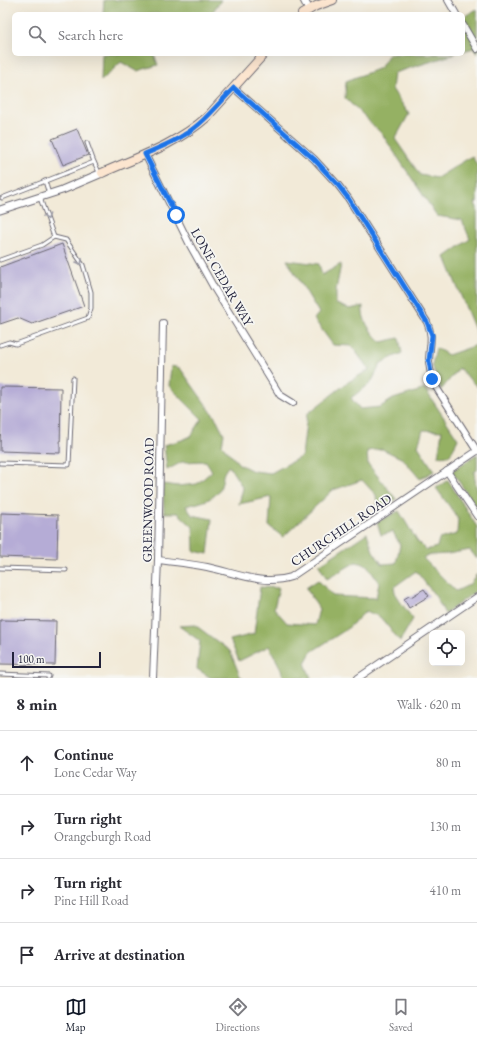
<!DOCTYPE html>
<html lang="en">
<head>
<meta charset="utf-8">
<style>
	body { margin:0; font-family:"EB Garamond",serif; background:#f2f2f3; color:#2b2b33 }
	.controls { position:absolute; right:12px; bottom:12px; display:grid; overflow:hidden; border-radius:6px; box-shadow:0 4px 16px #0002 }
	.controls button { width:36px; height:36px; display:grid; place-items:center; padding:0; border:0; border-bottom:1px solid #e1e1e2; background:#fff; color:#2b2b33; font:20px sans-serif }
	.scale { position:absolute; left:12px; bottom:10px; width:89px; box-sizing:border-box; padding-left:4px; border:2px solid #22223b; border-top:0; font-size:11px; line-height:14px; white-space:nowrap; color:#22223b; -webkit-text-stroke:3px #f6f6f2; paint-order:stroke }
	.stop { position:absolute; width:12px; height:12px; margin:-9px; border:3px solid #1a73e8; border-radius:50%; background:#fff }
	.stop.end { background:#1a73e8; border-color:#fff; box-shadow:0 1px 4px #0008 }
	.list { margin:0; padding:0; list-style:none }
	h2 { display:flex; justify-content:space-between; align-items:center; height:52px; margin:0; padding:0 16px; font-size:17px }
	h2 small { font-size:13px; font-weight:400; color:#7c7c81 }
	.list li { display:grid; grid-template-columns:26px 1fr auto; gap:12px; align-items:center; box-sizing:border-box; height:64px; padding:0 16px; border-top:1px solid #e1e1e2 }
	.list b { display:block; font-size:15px; white-space:nowrap }
	.list p { margin:0; font-size:13px; white-space:nowrap; color:#7c7c81 }
	.list em { font-size:13px; font-style:normal; color:#7c7c81 }
	.icon { flex:none; width:22px; height:22px; fill:none; stroke:currentColor; stroke-width:2; stroke-linecap:round; stroke-linejoin:round }
	.map { position:relative; flex:none; width:477px; height:678px; overflow:hidden }
	.search { position:absolute; background:#fff; box-shadow:0 4px 16px #0002; left:12px; right:12px; top:12px; height:44px; display:flex; align-items:center; gap:10px; box-sizing:border-box; padding:0 14px; border-radius:6px; color:#7c7c81; font-size:15px }
	.sheet { height:308px; background:#fff }
	nav { display:flex; justify-content:space-around; align-items:center; box-sizing:border-box; height:56px; border-top:1px solid #e1e1e2; background:#fff; font-size:11px; color:#7c7c81 }
	nav a { display:grid; justify-items:center; gap:2px }
	nav .on { color:#111827 }
	.map>svg:first-child { display:block }
	.forest { fill:#95b163; stroke:#5c6a4f }
	.building { fill:#b5acd6 }
	.lines { fill:none; stroke-linecap:round; stroke-linejoin:round }
	.service-casing { stroke:#6b6872; stroke-width:5 }
	.minor-casing { stroke:#6b6872; stroke-width:8 }
	.tertiary-casing { stroke:#6b6872; stroke-width:9 }
	.secondary-casing { stroke:#6b6872; stroke-width:10 }
	.service { stroke:#fff; stroke-width:3 }
	.minor { stroke:#fff; stroke-width:6 }
	.tertiary { stroke:#fff; stroke-width:7 }
	.secondary { stroke:#fce5cf; stroke-width:8 }
	.oneway { stroke:#9c9ca7 }
	.route { stroke:#1a73e8; stroke-width:5 }
	.labels { text-anchor:middle; dominant-baseline:central; stroke-width:3.5; stroke-linejoin:round; paint-order:stroke }
	.street-label { font-size:13px; fill:#22223b; stroke:#f6f6f2 }
</style>
</head>
<body>
<div class="map">
<svg width="477" height="678" viewBox="0 0 477 678">
	<rect width="100%" height="100%" fill="#f6f6f2"/>
	<filter id="ink" filterUnits="userSpaceOnUse"><feTurbulence type="fractalNoise" baseFrequency=".025" numOctaves="2"/><feDisplacementMap in="SourceGraphic" scale="8" xChannelSelector="R" yChannelSelector="G"/><feConvolveMatrix kernelMatrix="1 2 1 2 8 2 1 2 1" color-interpolation-filters="sRGB"/></filter>
	<filter id="wash" filterUnits="userSpaceOnUse"><feTurbulence type="fractalNoise" baseFrequency=".012" numOctaves="4" result="noise"/><feDisplacementMap in="SourceGraphic" scale="16" xChannelSelector="R" yChannelSelector="G"/><feGaussianBlur stdDeviation="0.9" result="paint"/><feColorMatrix in="noise" values="0 0 0 0 0 0 0 0 0 0 0 0 0 0 0 0 0 1.4 0 .05"/><feComposite in="paint" operator="in"/></filter>
	<g filter="url(#wash)">
		<rect width="100%" height="100%" fill="#f2ead8"/>
		<!-- forest -->
		<g class="forest">
			<polygon points="104,0 221,0 211,14 103,14"/>
			<polygon points="477,9 477,54 474,48 463,51 463,17"/>
			<polygon points="102,54 154,54 158,65 137,71 121,62 101,81"/>
			<polygon points="389,54 455,54 394,73 392,89 409,114 395,139 420,175 437,178 472,156 477,165 477,202 475,203 477,208 477,335 445,257 470,239 462,220 437,216 382,134 345,98 346,81 380,68"/>
			<path d="M287,260l32,4 3,11 19,-11 -5,26v14l14,5 13,-3c-2,13 8,27 18,36l18,-4 3,15 -21,10 -10,20 -20,15 9,11 20,-2 13,-8 32,-10 33,50 -8,16 -12,1 4,-25 -19,-1 -5,16 16,25 -14,8 -17,-20 -21,-10 -15,2 1,13 28,35 -18,16 -2,-20 -14,-15 -29,10 -50,47 -14,-11 2,-29 -32,7 4,-16 -14,-22c-8,8 -5,11 -8,20 -4,14 -23,17 -35,20l6,9 20,4 -4,35 -14,-3 -1,-24 -15,-14h-14l-1,-29 15,2 19,-2 15,-13 -6,-10 -24,1 -15,8 -3,-25 18,-5 9,-4 11,-17 -33,-33 2,-20 9,2 37,52 7,14 -2,11 17,19 14,7 18,2 31,-17 5,-42 41,-32 21,-12 -17,-24 -19,-1 -19,-26 5,-6z"/>
			<polygon points="477,345 477,387 459,368 441,390 432,365 436,348 448,355"/>
			<polygon points="477,454 477,470 474,472 476,487 477,489 477,509 452,471"/>
			<polygon points="448,480 477,527 477,559 470,550 448,554 431,555 423,558 456,591 469,585 477,574 477,590 445,614 436,597 416,571 394,587 396,596 413,619 400,641 380,617 366,611 347,629 311,652 305,663 311,678 284,678 279,665 269,646 239,661 230,640 254,634 260,587 279,588 274,608 287,623 315,625 319,609 306,588 318,580 333,596 376,598 379,583 367,565 356,562 327,579 319,565 367,533 373,551 382,564 396,563 400,545 393,532 381,535 377,522 399,511 417,541 426,550 437,547 439,539 457,534 458,518 436,488"/>
			<polygon points="195,625 230,651 240,676 243,678 211,678 197,669 200,641 179,626"/>
		</g>
		<g id="blocks">
			<!-- building -->
			<g class="building">
				<polygon points="77,129 88,155 63,165 52,139"/>
				<polygon points="62,244 84,306 32,324 18,318 0,324 0,267"/>
				<polygon points="0,387 61,388 60,453 0,451 1,410 0,409"/>
				<polygon points="1,513 58,515 57,559 0,557"/>
				<polygon points="424,589 429,596 409,608 404,599 409,596 411,597"/>
				<polygon points="0,620 56,621 55,665 0,664"/>
			</g>
		</g>
	</g>
	<g filter="url(#ink)">
		<use href="#blocks" fill-opacity="0" stroke="#6b6872" stroke-width="1"/>
		<g class="lines">
			<defs>
				<g id="service">
					<polyline points="94,162 100,174"/>
					<polyline points="45,181 49,194"/>
					<polyline points="2,198 94,162 87,143"/>
					<polyline points="40,198 54,237"/>
					<polyline points="0,260 42,245 54,237"/>
					<polyline points="0,345 9,342 16,344 88,318 91,308 91,292 83,265 66,240 54,237"/>
					<polyline points="0,463 69,465 73,378"/>
					<polyline points="0,568 66,570"/>
					<polyline points="0,674 49,676 48,678"/>
				</g>
				<g id="minor">
					<polyline points="448,0 456,14"/>
					<polyline points="463,25 477,49"/>
					<path d="M234,88l80,71 24,26 10,13 79,124c7,16 2,24 2,40 1,9 3,17 7,25l41,64"/>
					<polyline points="145,154 190,245 214,288 280,395 293,403"/>
					<polyline points="447,471 477,516"/>
					<path d="M158,560c16,2 33,4 49,7 29,6 55,19 84,10l186,-126"/>
					<polyline points="153,678 158,560 163,323"/>
					<polyline points="358,678 477,597"/>
				</g>
				<g id="tertiary">
					<polyline points="304,0 309,10"/>
					<polyline points="0,210 62,190 102,173"/>
				</g>
				<g id="secondary">
					<polyline points="302,14 316,6 333,0"/>
					<path d="M102,173c36,-16 75,-29 105,-56l57,-63"/>
				</g>
			</defs>
			<!-- service casing -->
			<use href="#service" class="service-casing"/>
			<!-- minor casing -->
			<use href="#minor" class="minor-casing"/>
			<!-- tertiary casing -->
			<use href="#tertiary" class="tertiary-casing"/>
			<!-- secondary casing -->
			<use href="#secondary" class="secondary-casing"/>
			<!-- service -->
			<use href="#service" class="service"/>
			<!-- minor -->
			<use href="#minor" class="minor"/>
			<!-- tertiary -->
			<use href="#tertiary" class="tertiary"/>
			<!-- secondary -->
			<use href="#secondary" class="secondary"/>
		</g>
		<!-- one-way arrows -->
		<defs><path id="oneway-chevron" d="M-2-3.5L2.5 0L-2 3.5" fill="none" stroke-width="1.6" stroke-linecap="round" stroke-linejoin="round"/></defs>
		<g class="oneway">
			<use href="#oneway-chevron" transform="translate(47 217) rotate(71)"/>
			<use href="#oneway-chevron" transform="translate(80 262) rotate(60)"/>
		</g>
	</g>
	<g class="lines" filter="url(#ink)">
		<!-- route -->
		<path class="route" d="M176,215l-31,-61c13,-6 27,-11 39,-19 20,-12 34,-31 50,-47l80,71 24,26 10,13 79,124 5,13 -3,26 3,18"/>
	</g>
	<g class="labels">
		<!-- street labels -->
		<g class="street-label">
			<text transform="translate(222 277) rotate(60)">LONE CEDAR WAY</text>
			<text transform="translate(148 500) rotate(-89)">GREENWOOD ROAD</text>
			<text transform="translate(341 530) rotate(-34)">CHURCHILL ROAD</text>
		</g>
	</g>
</svg>
<div class="controls">
<button><svg class="icon" aria-label="locate" viewBox="0 0 24 24"><circle cx="12" cy="12" r="6"/><path d="M12 2v4M12 18v4M2 12h4M18 12h4"/></svg></button>
</div>
<div class="scale">100 m</div>
<div class="stop" style="left:176px;top:215px"></div>
<div class="stop end" style="left:432px;top:379px"></div>
<div class="search"><svg class="icon" aria-label="search" viewBox="0 0 24 24"><circle cx="10" cy="10" r="6"/><path d="M15 15l6 6"/></svg>Search here</div>
</div>
<section class="sheet">
<h2>8 min<small>Walk · 620 m</small></h2>
<ul class="list">
<li><svg class="icon" aria-label="ahead" viewBox="0 0 24 24"><path d="M12 20V5M6 11l6-6 6 6"/></svg><div><b>Continue</b><p>Lone Cedar Way</p></div><em>80 m</em></li>
<li><svg class="icon" aria-label="right" viewBox="0 0 24 24"><path d="M7 20v-9h11M14 6l5 5-5 5"/></svg><div><b>Turn right</b><p>Orangeburgh Road</p></div><em>130 m</em></li>
<li><svg class="icon" aria-label="right" viewBox="0 0 24 24"><path d="M7 20v-9h11M14 6l5 5-5 5"/></svg><div><b>Turn right</b><p>Pine Hill Road</p></div><em>410 m</em></li>
<li><svg class="icon" aria-label="arrive" viewBox="0 0 24 24"><path d="M6 21V4h12l-3 4 3 4H6"/></svg><div><b>Arrive at destination</b></div></li>
</ul>
</section>
<nav>
<a class="on"><svg class="icon" aria-label="map" viewBox="0 0 24 24"><path d="M3 6l6-2 6 2 6-2v14l-6 2-6-2-6 2zM9 4v14M15 6v14"/></svg>Map</a>
<a><svg class="icon" aria-label="directions" viewBox="0 0 24 24"><path d="M12 3l9 9-9 9-9-9zM9 14v-3h6M13 9l2 2-2 2"/></svg>Directions</a>
<a><svg class="icon" aria-label="saved" viewBox="0 0 24 24"><path d="M7 4h10v16l-5-4-5 4z"/></svg>Saved</a>
</nav>
</body>
</html>
